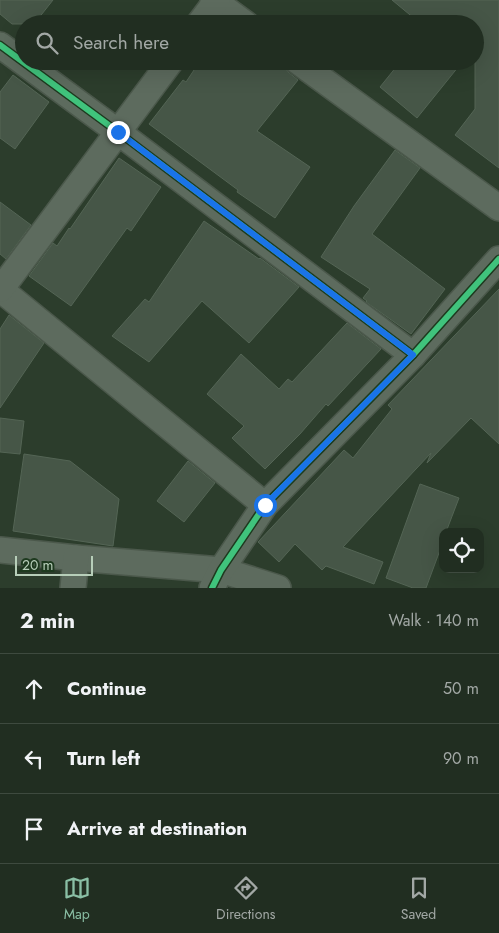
<!DOCTYPE html>
<html lang="en">
<head>
<meta charset="utf-8">
<style>
	body { margin:0; font-family:Jost,sans-serif; background:#29362a; color:#f1f3f6 }
	.controls { position:absolute; right:15px; bottom:15px; display:grid; overflow:hidden; border-radius:10px; box-shadow:0 5px 20px #0002 }
	.controls button { width:45px; height:45px; display:grid; place-items:center; padding:0; border:0; border-bottom:1px solid #3e4a3f; background:#212e21; color:#f1f3f6; font:25px sans-serif }
	.scale { position:absolute; left:15px; bottom:12px; width:78px; box-sizing:border-box; padding-left:5px; border:2px solid #b7ceb9; border-top:0; font-size:14px; line-height:18px; white-space:nowrap; color:#b7ceb9; -webkit-text-stroke:4px #1e3a1f; paint-order:stroke }
	.stop { position:absolute; width:15px; height:15px; margin:-11px; border:4px solid #1a73e8; border-radius:50%; background:#fff }
	.stop.end { background:#1a73e8; border-color:#fff; box-shadow:0 1px 5px #0008 }
	.list { margin:0; padding:0; list-style:none }
	h2 { display:flex; justify-content:space-between; align-items:center; height:65px; margin:0; padding:0 20px; font-size:21px }
	h2 small { font-size:16px; font-weight:400; color:#a2a8a5 }
	.list li { display:grid; grid-template-columns:32px 1fr auto; gap:15px; align-items:center; box-sizing:border-box; height:70px; padding:0 20px; border-top:1px solid #3e4a3f }
	.list b { display:block; font-size:19px; white-space:nowrap }
	.list em { font-size:16px; font-style:normal; color:#a2a8a5 }
	.icon { flex:none; width:28px; height:28px; fill:none; stroke:currentColor; stroke-width:2; stroke-linecap:round; stroke-linejoin:round }
	.map { position:relative; flex:none; width:499px; height:588px; overflow:hidden }
	.search { position:absolute; background:#212e21; box-shadow:0 5px 20px #0002; left:15px; right:15px; top:15px; height:55px; display:flex; align-items:center; gap:12px; box-sizing:border-box; padding:0 18px; border-radius:28px; color:#a2a8a5; font-size:19px }
	.sheet { height:275px; background:#212e21 }
	nav { display:flex; justify-content:space-around; align-items:center; box-sizing:border-box; height:70px; border-top:1px solid #3e4a3f; background:#212e21; font-size:14px; color:#a2a8a5 }
	nav a { display:grid; justify-items:center; gap:2px }
	nav .on { color:#8abfa5 }
	.map>svg:first-child { display:block }
	.building { fill:#465647; stroke:#546555 }
	.lines { fill:none; stroke-linecap:round; stroke-linejoin:round }
	.minor-casing { stroke:#4b584b; stroke-width:28 }
	.minor { stroke:#5d6b5e; stroke-width:25 }
	.cycleway-casing { stroke:#1e3a1f; stroke-width:9 }
	.cycleway { stroke:#40c37c; stroke-width:6 }
	.route { stroke:#1a73e8; stroke-width:6 }
</style>
</head>
<body>
<div class="map">
<svg width="499" height="588" viewBox="0 0 499 588">
	<rect width="100%" height="100%" fill="#2c3d2c"/>
	<!-- building -->
	<g class="building">
		<polygon points="0,0 53,0 34,24 12,24 0,14"/>
		<polygon points="392,0 499,0 499,168 455,135 475,109 475,24 421,24"/>
		<polygon points="200,61 280,61 288,72 298,80 257,131 310,167 275,218 237,192 238,190 149,124 183,80 186,82"/>
		<polygon points="401,61 463,61 417,118 380,87"/>
		<polygon points="13,75 49,102 15,149 0,138 0,92"/>
		<polygon points="395,150 420,168 372,234 445,289 411,334 366,302 367,301 363,298 370,289 321,257 354,206"/>
		<polygon points="119,158 161,187 131,231 127,228 71,306 29,276 53,243 57,246 69,228 70,229"/>
		<polygon points="0,202 31,225 6,259 0,254"/>
		<polygon points="204,221 259,259 260,258 299,287 249,343 202,301 149,362 112,336 145,299 149,302"/>
		<polygon points="499,289 499,444 471,418 427,463 431,453 343,547 383,562 374,584 326,566 322,570 295,544 279,562 258,542 344,450 353,458 392,409 388,405"/>
		<polygon points="9,315 44,343 0,408 0,329"/>
		<polygon points="347,323 381,349 328,406 326,404 300,434 265,469 232,438 244,426 207,394 241,354 279,389 288,379 292,382"/>
		<polygon points="0,418 24,421 20,454 0,452"/>
		<polygon points="24,454 70,461 119,499 113,546 13,531"/>
		<polygon points="188,461 215,483 184,522 157,501"/>
		<polygon points="420,484 459,498 446,532 443,532 443,542 426,588 413,588 386,578"/>
	</g>
	<g class="lines">
		<defs>
			<g id="minor">
				<polyline points="213,0 246,24"/>
				<polyline points="199,24 217,0"/>
				<polyline points="0,45 118,132 413,355"/>
				<polyline points="297,61 499,208"/>
				<polyline points="0,289 265,505"/>
				<polyline points="1,289 171,61"/>
				<polyline points="0,550 76,558 221,570 278,588"/>
				<polyline points="73,588 76,558"/>
				<polyline points="212,588 221,570 265,505 413,355 499,259"/>
			</g>
		</defs>
		<!-- minor casing -->
		<use href="#minor" class="minor-casing"/>
		<!-- minor -->
		<use href="#minor" class="minor"/>
		<defs>
			<g id="cycleway">
				<polyline points="0,45 118,132 413,355"/>
				<polyline points="212,588 221,570 265,505 413,355 499,259"/>
			</g>
		</defs>
		<!-- cycleway casing -->
		<use href="#cycleway" class="cycleway-casing"/>
		<!-- cycleway -->
		<use href="#cycleway" class="cycleway"/>
	</g>
	<g class="lines">
		<!-- route -->
		<polyline class="route" points="118,132 413,355 265,505"/>
	</g>
</svg>
<div class="controls">
<button><svg class="icon" aria-label="locate" viewBox="0 0 24 24"><circle cx="12" cy="12" r="6"/><path d="M12 2v4M12 18v4M2 12h4M18 12h4"/></svg></button>
</div>
<div class="scale">20 m</div>
<div class="stop" style="left:265px;top:505px"></div>
<div class="stop end" style="left:118px;top:132px"></div>
<div class="search"><svg class="icon" aria-label="search" viewBox="0 0 24 24"><circle cx="10" cy="10" r="6"/><path d="M15 15l6 6"/></svg>Search here</div>
</div>
<section class="sheet">
<h2>2 min<small>Walk · 140 m</small></h2>
<ul class="list">
<li><svg class="icon" aria-label="ahead" viewBox="0 0 24 24"><path d="M12 20V5M6 11l6-6 6 6"/></svg><div><b>Continue</b></div><em>50 m</em></li>
<li><svg class="icon" aria-label="left" viewBox="0 0 24 24"><path d="M17 20v-9H6M10 6l-5 5 5 5"/></svg><div><b>Turn left</b></div><em>90 m</em></li>
<li><svg class="icon" aria-label="arrive" viewBox="0 0 24 24"><path d="M6 21V4h12l-3 4 3 4H6"/></svg><div><b>Arrive at destination</b></div></li>
</ul>
</section>
<nav>
<a class="on"><svg class="icon" aria-label="map" viewBox="0 0 24 24"><path d="M3 6l6-2 6 2 6-2v14l-6 2-6-2-6 2zM9 4v14M15 6v14"/></svg>Map</a>
<a><svg class="icon" aria-label="directions" viewBox="0 0 24 24"><path d="M12 3l9 9-9 9-9-9zM9 14v-3h6M13 9l2 2-2 2"/></svg>Directions</a>
<a><svg class="icon" aria-label="saved" viewBox="0 0 24 24"><path d="M7 4h10v16l-5-4-5 4z"/></svg>Saved</a>
</nav>
</body>
</html>
